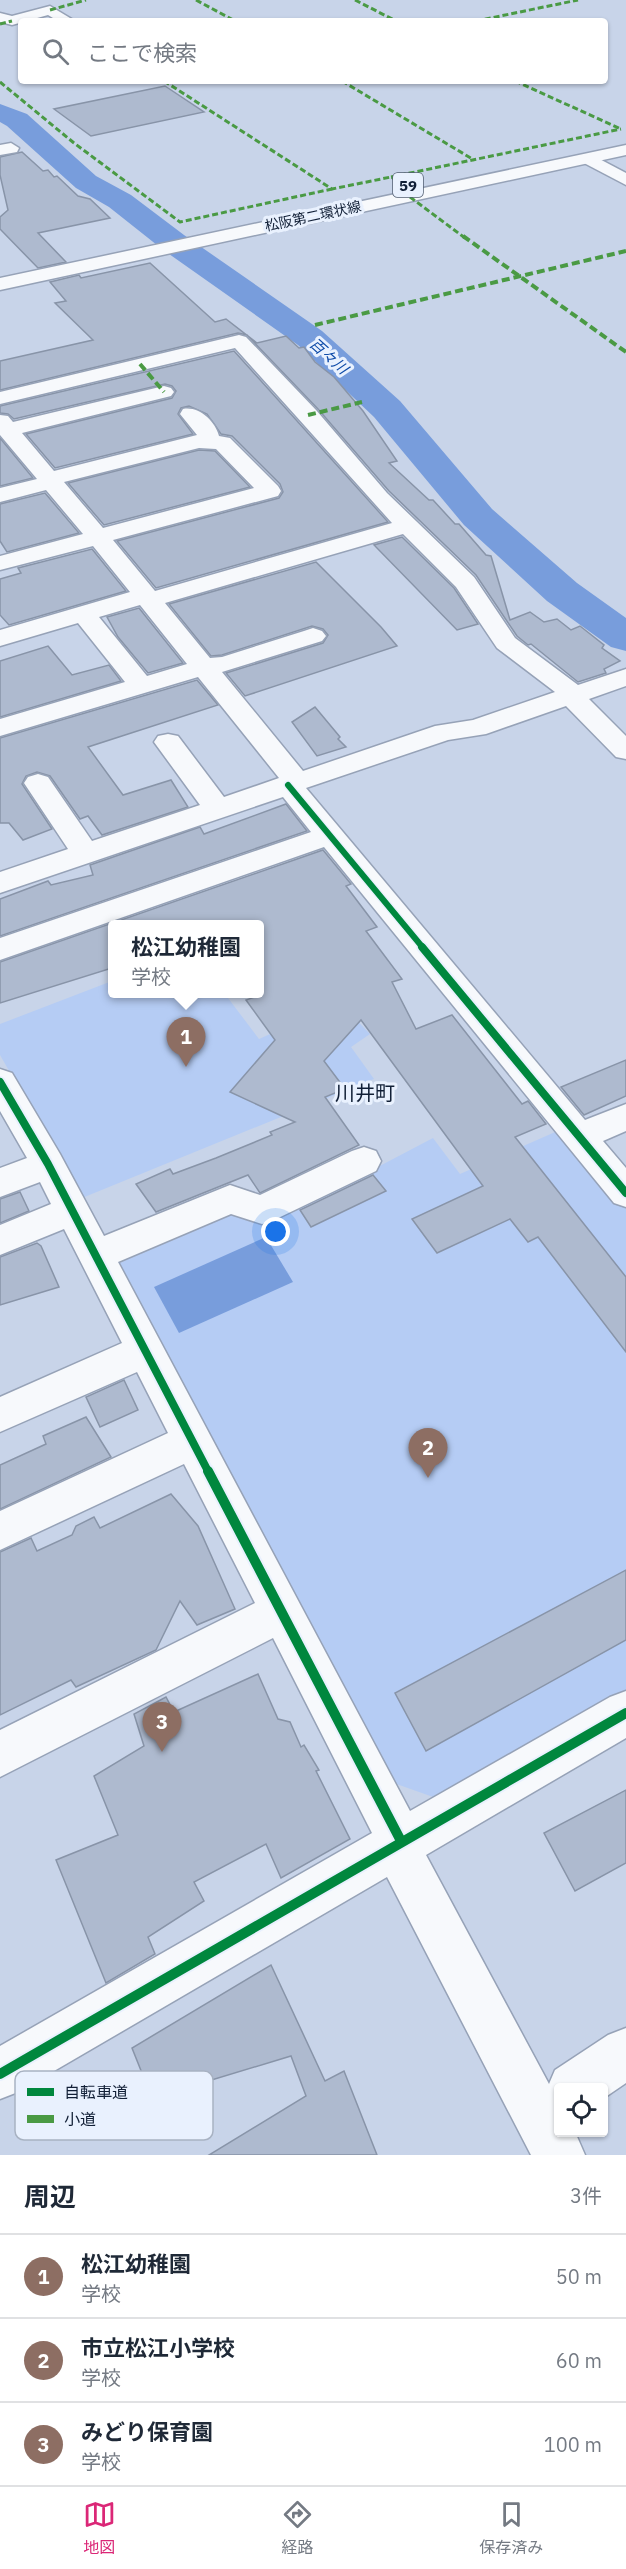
<!DOCTYPE html>
<html lang="ja">
<head>
<meta charset="utf-8">
<style>
	body { margin:0; font-family:"IBM Plex Sans","Noto Sans JP",sans-serif; background:#f6f6f7; color:#1f2937 }
	.controls { position:absolute; right:18px; bottom:18px; display:grid; overflow:hidden; border-radius:6px; box-shadow:0 2px 4px #0004 }
	.controls button { width:54px; height:54px; display:grid; place-items:center; padding:0; border:0; border-bottom:2px solid #e0e1e3; background:#fff; color:#1f2937; font:30px sans-serif }
	.you { position:absolute; left:276px; top:1232px; width:21px; height:21px; margin:-15px; border:4px solid #fff; border-radius:50%; background:#1a73e8; box-shadow:0 0 0 9px #1a73e833 }
	.badge { display:grid; place-items:center; width:39px; height:39px; border-radius:50%; background:#db2777; color:#fff; font-size:20px; font-weight:700 }
	.pin { position:absolute; translate:-50% -50px; filter:drop-shadow(0 2px 3px #0008) }
	.pin::after { content:''; position:absolute; top:32px; width:21px; height:18px; background:inherit; clip-path:polygon(0 0,100% 0,50% 100%) }
	.popup { position:absolute; left:108px; top:920px; width:156px; height:78px; box-sizing:border-box; display:grid; place-content:center; border-radius:6px; background:#fff; filter:drop-shadow(0 2px 4px #0005); font-size:20px; white-space:nowrap; color:#747a83 }
	.popup b { font-size:22px; color:#1f2937 }
	.popup::after { content:''; position:absolute; left:50%; top:100%; margin-left:-12px; border:12px solid transparent; border-top-color:#fff }
	.list { margin:0; padding:0; list-style:none }
	h2 { display:flex; justify-content:space-between; align-items:center; height:78px; margin:0; padding:0 24px; font-size:26px }
	h2 small { font-size:20px; font-weight:400; color:#747a83 }
	.list li { display:grid; grid-template-columns:39px 1fr auto; gap:18px; align-items:center; box-sizing:border-box; height:84px; padding:0 24px; border-top:2px solid #e0e1e3 }
	.list b { display:block; font-size:22px; white-space:nowrap }
	.list p { margin:0; font-size:20px; white-space:nowrap; color:#747a83 }
	.list em { font-size:20px; font-style:normal; color:#747a83 }
	.icon { flex:none; width:33px; height:33px; fill:none; stroke:currentColor; stroke-width:2; stroke-linecap:round; stroke-linejoin:round }
	.map { position:relative; flex:none; width:626px; height:2155px; overflow:hidden }
	.search { position:absolute; background:#fff; box-shadow:0 2px 4px #0004; left:18px; right:18px; top:18px; height:66px; display:flex; align-items:center; gap:15px; box-sizing:border-box; padding:0 21px; border-radius:6px; color:#747a83; font-size:22px }
	.sheet { height:330px; background:#fff }
	nav { display:flex; justify-content:space-around; align-items:center; box-sizing:border-box; height:84px; border-top:2px solid #e0e1e3; background:#fff; font-size:16px; color:#747a83 }
	nav a { display:grid; justify-items:center; gap:3px }
	nav .on { color:#db2777 }
	.map>svg:first-child { display:block }
	.built { fill:#b5ccf4 }
	.water { fill:#789ddc }
	.lines { fill:none; stroke-linecap:round; stroke-linejoin:round }
	.river { fill:#789ddc; fill-rule:evenodd }
	.building { fill:#aebacf; stroke:#8894a8; stroke-width:1.5 }
	.minor-casing { stroke:#96a2b7; stroke-width:3 }
	.major-casing { stroke:#96a2b7; stroke-width:3 }
	.minor { fill:#f7f9fc; fill-rule:evenodd }
	.major { fill:#f7f9fc; fill-rule:evenodd }
	.quiet-far1 { stroke:#4a9a44; stroke-width:3; stroke-dasharray:6 3; stroke-linecap:butt }
	.quiet { stroke:#4a9a44; stroke-width:4; stroke-dasharray:8 4; stroke-linecap:butt }
	.cycleway-far2-casing { stroke:#e9f1fe; stroke-width:9 }
	.cycleway-far1-casing { stroke:#e9f1fe; stroke-width:12 }
	.cycleway-casing { stroke:#e9f1fe; stroke-width:14 }
	.cycleway-far2 { stroke:#00873e; stroke-width:6 }
	.cycleway-far1 { stroke:#00873e; stroke-width:8 }
	.cycleway { stroke:#00873e; stroke-width:10 }
	.labels { text-anchor:middle; dominant-baseline:central; stroke-width:6; stroke-linejoin:round; paint-order:stroke }
	.far-street-label { font-size:14px; fill:#111f36; stroke:#e9f1fe }
	.shield { fill:#e9f1fe; stroke:#525e72; stroke-width:1.5 }
	.shield-label { font-size:15px; font-weight:bold; fill:#111f36 }
	.far-water-label { font-size:15px; font-style:italic; fill:#0d4aa8; stroke:#e9f1fe }
	.quarter-label { font-size:20px; fill:#111f36; stroke:#e9f1fe }
	.key { fill:#e9f1fe; stroke:#a8b2c2; stroke-width:1.5 }
	.key-label { font-size:16px; fill:#111f36 }
</style>
</head>
<body>
<div class="map">
<svg width="626" height="2155" viewBox="0 0 626 2155">
	<rect width="100%" height="100%" fill="#c8d4e9"/>
	<!-- built -->
	<g class="built">
		<polygon points="112,981 112,994 225,994 259,1039 340,1003 370,1034 351,1047 374,1079 82,1198 0,1055 0,1024"/>
		<polygon points="562,1129 626,1209 626,1692 436,1798 388,1781 117,1264 236,1213 374,1169 433,1138 460,1174"/>
	</g>
	<!-- water -->
	<polygon class="water" points="266,1237 293,1282 179,1333 154,1287"/>
	<g class="lines">
		<!-- river -->
		<polygon class="river" points="0,104 27,114 96,176 131,195 184,235 322,331 400,401 492,509 577,583 626,618 626,651 611,647 547,601 464,525 374,417 298,345 162,249 109,207 76,188 7,126 0,122"/>
	</g>
	<!-- building -->
	<g class="building">
		<polygon points="165,86 204,112 91,136 54,109"/>
		<polygon points="22,152 43,171 48,170 54,177 57,176 78,196 90,199 110,218 38,233 66,262 38,268 0,229 0,217 8,210 0,175 0,157"/>
		<polygon points="150,263 215,322 226,319 257,343 286,336 299,348 304,347 315,362 334,377 363,411 397,461 389,463 429,500 433,500 455,524 459,524 486,555 491,556 510,620 530,612 544,622 557,619 571,630 580,626 604,645 602,648 620,661 604,669 606,673 578,682 531,644 528,645 517,636 476,575 389,491 318,409 247,335 238,333 0,390 0,361 93,340 55,303 66,301 50,282 79,275 81,278"/>
		<polygon points="234,351 388,522 156,588 117,541 279,498 283,492 280,484 232,436 221,434 207,414 189,406 181,408 178,414 193,434 55,468 26,434 172,398 176,391 172,386 165,384 14,419 8,414 0,413 0,406"/>
		<polygon points="0,438 33,478 0,486"/>
		<polygon points="199,450 215,451 250,487 104,525 68,483"/>
		<polygon points="45,493 79,533 7,552 0,541 0,504"/>
		<polygon points="402,537 454,588 478,624 457,630 374,545"/>
		<polygon points="92,549 126,591 9,625 0,615 0,579 21,573 18,568"/>
		<polygon points="316,562 381,627 397,646 245,696 226,673 323,643 328,635 323,629 312,626 222,655 211,656 169,604"/>
		<polygon points="139,608 183,663 148,673 118,637 107,617"/>
		<polygon points="48,646 72,675 109,665 121,681 0,717 0,661"/>
		<polygon points="197,680 218,705 88,747 123,795 171,780 188,807 102,835 88,816 80,819 50,776 37,772 26,776 22,784 52,829 23,840 9,823 0,823 0,738"/>
		<polygon points="315,707 340,737 338,739 346,747 317,756 292,722"/>
		<polygon points="286,804 307,831 0,936 0,899 48,881 51,885 93,875 90,865 200,827 204,834"/>
		<polygon points="323,850 351,884 346,886 377,927 366,931 402,979 392,982 416,1029 452,1015 522,1104 528,1101 546,1124 515,1137 626,1277 626,1352 538,1237 528,1242 510,1219 437,1253 412,1219 483,1186 361,1020 324,1061 345,1089 325,1097 359,1145 260,1193 248,1175 156,1212 136,1184 170,1169 173,1174 216,1158 272,1135 270,1132 295,1122 230,1092 275,1040 246,1000 260,995 260,924 112,924 112,968 0,1003 0,962"/>
		<polygon points="626,1060 626,1096 584,1115 561,1087"/>
		<polygon points="373,1175 386,1191 311,1227 300,1210"/>
		<polygon points="20,1192 29,1211 0,1223 0,1199"/>
		<polygon points="37,1243 41,1246 59,1287 0,1305 0,1257"/>
		<polygon points="124,1380 138,1410 100,1427 86,1397"/>
		<polygon points="86,1417 111,1457 0,1509 0,1465 46,1444 43,1436"/>
		<polygon points="171,1494 198,1526 235,1609 197,1625 180,1601 156,1650 76,1687 71,1680 0,1715 0,1552 31,1538 37,1551 72,1535 76,1526 94,1517 100,1528"/>
		<polygon points="626,1570 626,1640 426,1751 395,1693"/>
		<polygon points="258,1674 278,1719 290,1722 301,1747 304,1745 319,1770 316,1771 350,1839 281,1878 266,1844 194,1882 204,1901 148,1937 155,1954 106,1983 56,1860 118,1835 94,1776 144,1746 134,1714 166,1697 174,1712"/>
		<polygon points="626,1790 626,1863 575,1891 544,1833"/>
		<polygon points="271,1965 325,2081 344,2071 377,2155 209,2155 306,2096 291,2056 152,2098 132,2048"/>
	</g>
	<g class="lines">
		<defs>
			<g id="minor">
				<polygon points="50,6 75,21 58,21 48,15 12,25 0,22 0,13 12,16"/>
				<polygon points="11,143 19,148 17,152 0,155 0,145"/>
				<polygon points="590,154 626,173 626,185 584,163 582,159"/>
				<path d="M239,335l7,2 70,73 71,83 87,84 41,61 63,47 48,-16v17l-37,13 37,37v23l-10,-2 -50,-51 -80,28 -38,6 -142,48 279,332 41,-16v27l-23,10 23,27v39l-12,-4 -290,-356 -324,113v-22l311,-106 -28,-35 -283,96v-21l68,-23 -44,-66 4,-6 10,-3 10,3 44,64 108,-36 -46,-63 4,-6 10,-2 10,2 46,61 55,-19 -81,-101 -198,59v-17l125,-37 -47,-59 -78,23v-16l130,-38 -37,-46 -93,24v-14l83,-22 -37,-44 -46,12v-14l37,-9 -37,-44v-20l8,1 5,6 151,-36 7,2 3,4 -3,4 -149,37 32,38 143,-36 -17,-21 3,-5c16,-3 32,12 36,27l11,2 48,48 3,5 -3,5 -165,44 42,51 237,-68 -157,-175 -235,56v-12zM199,448l17,1 38,39 -151,40 -39,-46zM403,534l53,53 41,61 58,44 -82,28 -38,6 -132,45 -81,-99 100,-31 4,-5 -4,-5 -9,-3 -9,3 -82,26 -12,1 -45,-55zM140,605l47,59 -40,12 -48,-59z"/>
				<polygon points="0,1069 12,1073 60,1154 104,1236 230,1185 260,1195 352,1151 364,1147 376,1151 381,1161 376,1171 274,1220 262,1224 231,1214 118,1262 410,1811 610,1697 626,1691 626,1738 426,1855 549,2084 555,2070 608,2035 626,2028 626,2083 604,2098 604,2088 558,2088 558,2132 575,2132 585,2155 531,2155 387,1877 18,2092 0,2099 0,2046 372,1833 273,1638 0,1777 0,1730 255,1603 184,1464 0,1550 0,1511 168,1433 137,1372 0,1432 0,1397 122,1343 64,1229 0,1255 0,1225 51,1204 40,1182 0,1197 0,1168 27,1158 0,1111"/>
			</g>
			<polygon id="major" points="626,145 626,155 0,290 0,278"/>
		</defs>
		<!-- minor casing -->
		<use href="#minor" class="minor-casing"/>
		<!-- major casing -->
		<use href="#major" class="major-casing"/>
		<!-- minor -->
		<use href="#minor" class="minor"/>
		<!-- major -->
		<use href="#major" class="major"/>
		<!-- quiet-far1 -->
		<g class="quiet-far1">
			<polyline points="196,0 235,21"/>
			<polyline points="355,0 396,21"/>
			<polyline points="50,10 86,0"/>
			<polyline points="476,21 578,0"/>
			<polyline points="0,24 12,21"/>
			<polyline points="164,81 332,189 391,177 404,185"/>
			<polyline points="342,81 474,160"/>
			<polyline points="515,81 621,129"/>
			<polyline points="0,82 74,143 180,222 332,189"/>
			<polyline points="391,177 621,129"/>
			<polyline points="410,197 465,238"/>
		</g>
		<!-- quiet -->
		<g class="quiet">
			<polyline points="463,236 626,352"/>
			<polyline points="315,325 626,251"/>
			<polyline points="140,364 164,392"/>
			<polyline points="308,415 362,402"/>
		</g>
		<defs>
			<polyline id="cycleway-far2" points="288,785 424,949"/>
			<g id="cycleway-far1">
				<polyline points="422,947 626,1193"/>
				<polyline points="0,1082 48,1164 209,1473"/>
			</g>
			<g id="cycleway">
				<polyline points="208,1471 401,1841"/>
				<polyline points="0,2074 626,1713"/>
			</g>
		</defs>
		<!-- cycleway-far2 casing -->
		<use href="#cycleway-far2" class="cycleway-far2-casing"/>
		<!-- cycleway-far1 casing -->
		<use href="#cycleway-far1" class="cycleway-far1-casing"/>
		<!-- cycleway casing -->
		<use href="#cycleway" class="cycleway-casing"/>
		<!-- cycleway-far2 -->
		<use href="#cycleway-far2" class="cycleway-far2"/>
		<!-- cycleway-far1 -->
		<use href="#cycleway-far1" class="cycleway-far1"/>
		<!-- cycleway -->
		<use href="#cycleway" class="cycleway"/>
	</g>
	<g class="labels">
		<!-- far-street labels -->
		<g class="far-street-label">
			<text transform="translate(313 216) rotate(-12)">松阪第二環状線</text>
		</g>
		<!-- shield labels -->
		<rect class="shield" x="393" y="173" width="30" height="24" rx="4.5"/>
		<g class="shield-label">
			<text x="408" y="185">59</text>
		</g>
		<!-- far-water labels -->
		<g class="far-water-label">
			<text transform="translate(329 356) rotate(42)">百々川</text>
		</g>
		<!-- quarter labels -->
		<g class="quarter-label">
			<text x="365" y="1092">川井町</text>
		</g>
	</g>
	<!-- legend -->
	<rect x="15" y="2071" width="198" height="69" rx="9" class="key"/>
	<rect x="27" y="2088" width="27" height="8" fill="#00873e"/>
	<rect x="27" y="2115" width="27" height="8" fill="#4a9a44"/>
	<g class="key-label">
		<text x="64" y="2098">自転車道</text>
		<text x="64" y="2125">小道</text>
	</g>
</svg>
<div class="controls">
<button><svg class="icon" aria-label="locate" viewBox="0 0 24 24"><circle cx="12" cy="12" r="6"/><path d="M12 2v4M12 18v4M2 12h4M18 12h4"/></svg></button>
</div>
<div class="you"></div>
<div class="pin badge" style="left:186px;top:1067px;background:#8d6e63">1</div>
<div class="popup"><b>松江幼稚園</b>学校</div>
<div class="pin badge" style="left:428px;top:1478px;background:#8d6e63">2</div>
<div class="pin badge" style="left:162px;top:1752px;background:#8d6e63">3</div>
<div class="search"><svg class="icon" aria-label="search" viewBox="0 0 24 24"><circle cx="10" cy="10" r="6"/><path d="M15 15l6 6"/></svg>ここで検索</div>
</div>
<section class="sheet">
<h2>周辺<small>3件</small></h2>
<ul class="list">
<li><span class="badge" style="background:#8d6e63">1</span><div><b>松江幼稚園</b><p>学校</p></div><em>50 m</em></li>
<li><span class="badge" style="background:#8d6e63">2</span><div><b>市立松江小学校</b><p>学校</p></div><em>60 m</em></li>
<li><span class="badge" style="background:#8d6e63">3</span><div><b>みどり保育園</b><p>学校</p></div><em>100 m</em></li>
</ul>
</section>
<nav>
<a class="on"><svg class="icon" aria-label="map" viewBox="0 0 24 24"><path d="M3 6l6-2 6 2 6-2v14l-6 2-6-2-6 2zM9 4v14M15 6v14"/></svg>地図</a>
<a><svg class="icon" aria-label="directions" viewBox="0 0 24 24"><path d="M12 3l9 9-9 9-9-9zM9 14v-3h6M13 9l2 2-2 2"/></svg>経路</a>
<a><svg class="icon" aria-label="saved" viewBox="0 0 24 24"><path d="M7 4h10v16l-5-4-5 4z"/></svg>保存済み</a>
</nav>
</body>
</html>
